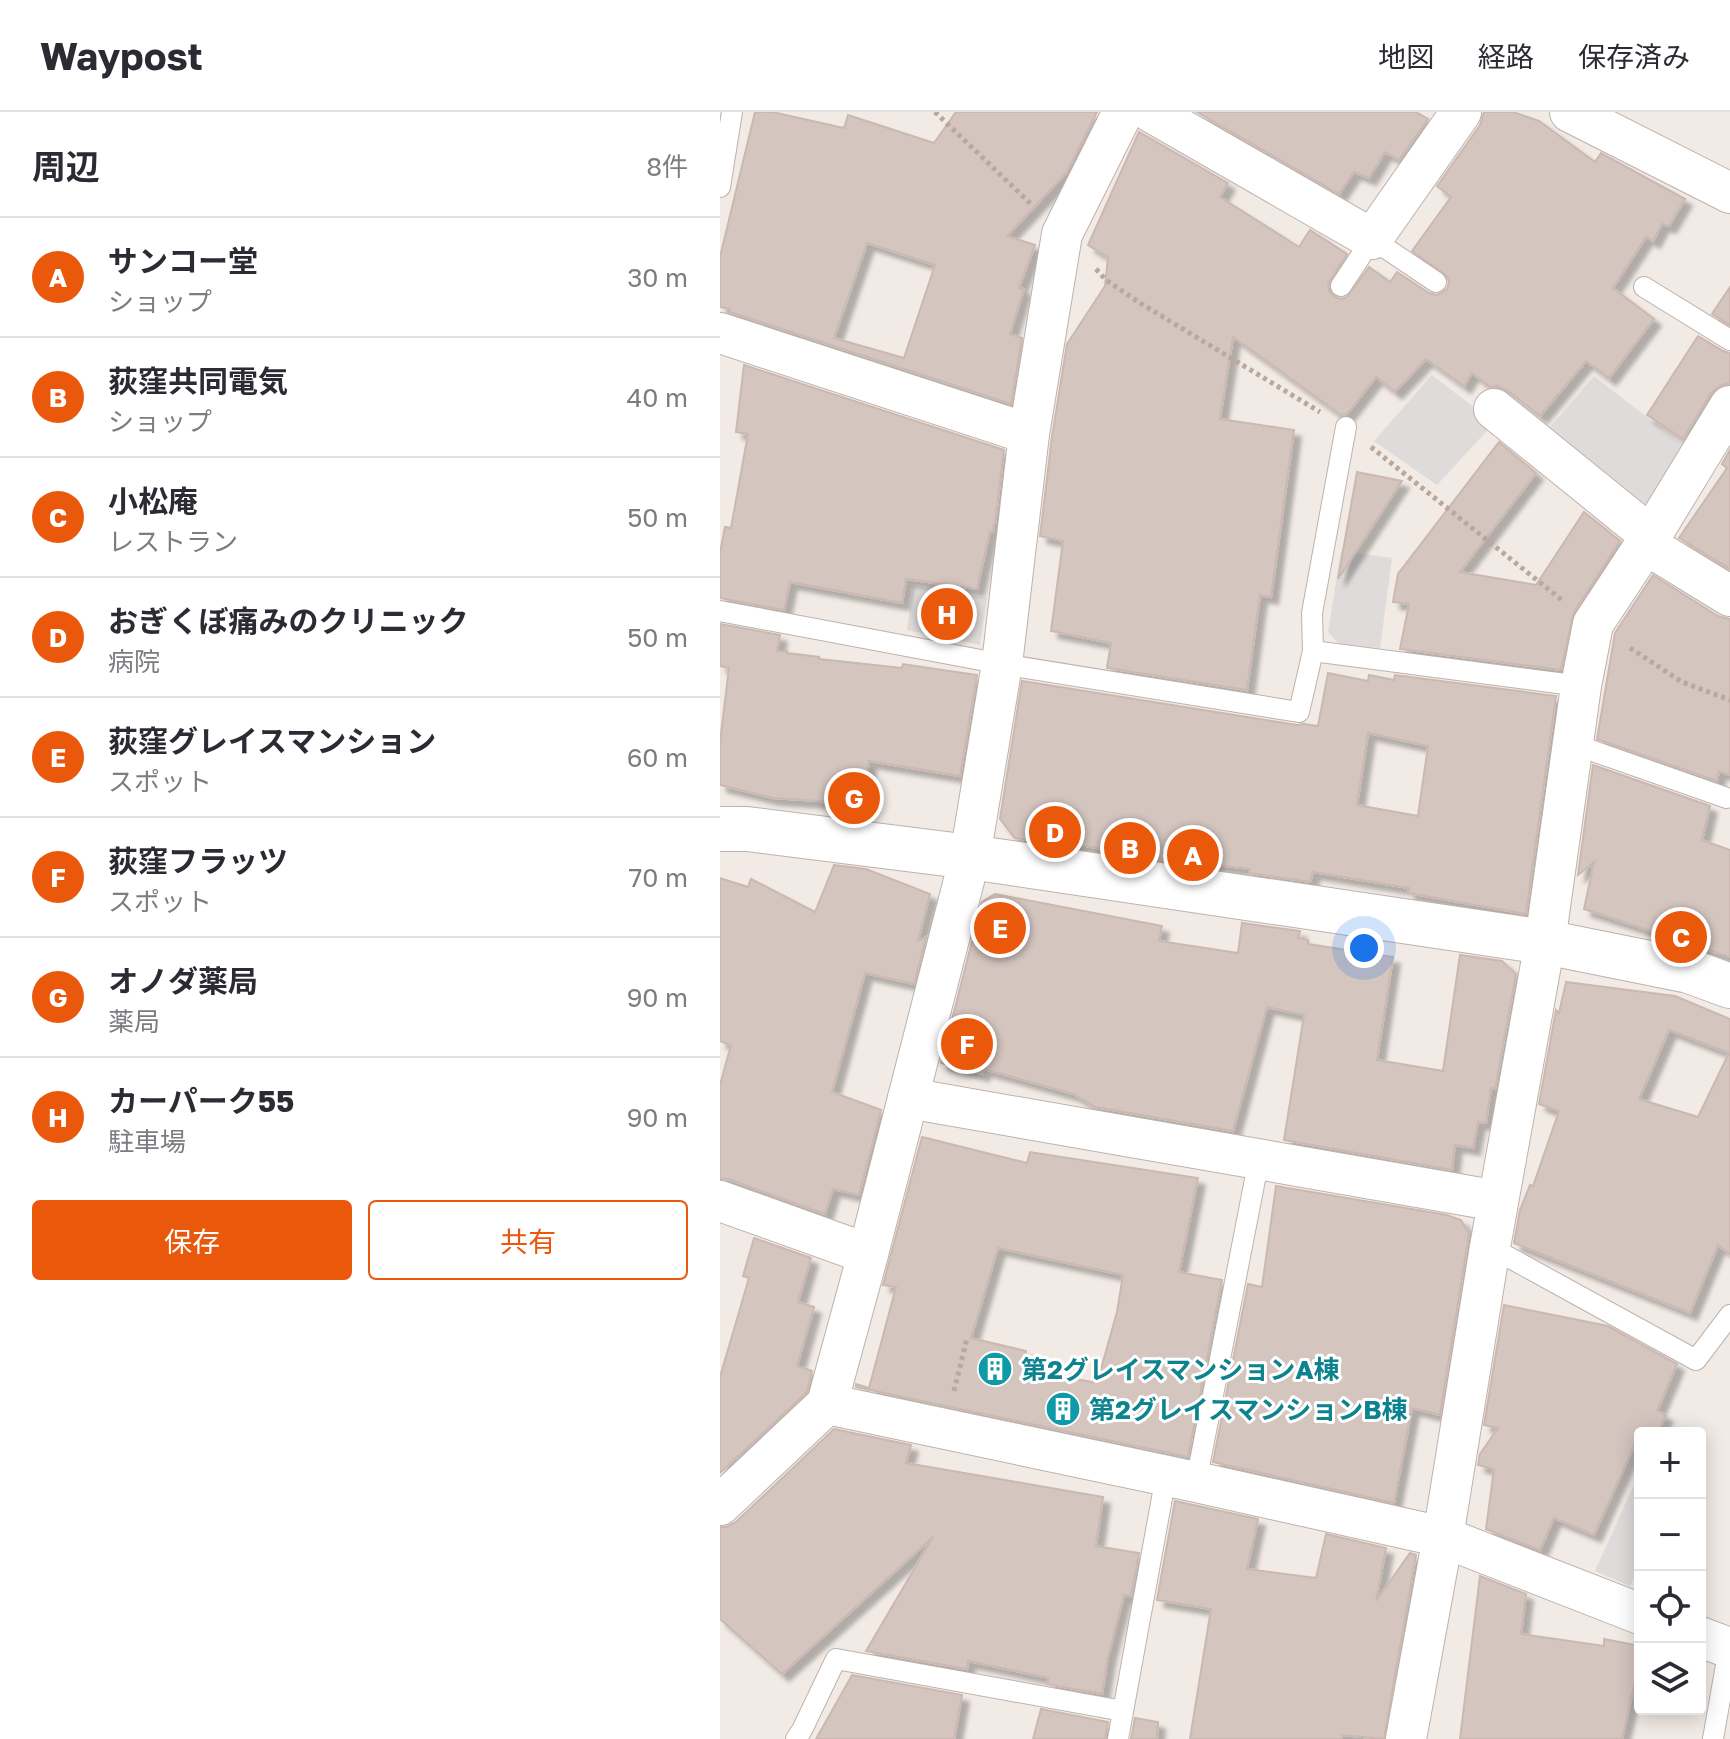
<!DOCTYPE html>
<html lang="ja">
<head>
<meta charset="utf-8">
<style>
	body { margin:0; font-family:"Golos Text","Noto Sans JP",sans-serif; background:#f7f7f7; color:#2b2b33 }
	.controls { position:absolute; right:24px; bottom:24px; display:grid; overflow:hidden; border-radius:8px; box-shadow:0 4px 20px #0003 }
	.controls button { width:72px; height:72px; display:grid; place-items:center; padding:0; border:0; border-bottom:2px solid #e1e1e2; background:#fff; color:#2b2b33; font:40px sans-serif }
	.you { position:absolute; left:644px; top:836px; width:28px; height:28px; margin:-20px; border:6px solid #fff; border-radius:50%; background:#1a73e8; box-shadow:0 0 0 12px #1a73e833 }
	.badge { display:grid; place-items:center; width:52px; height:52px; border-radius:50%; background:#ea580c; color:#fff; font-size:26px; font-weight:700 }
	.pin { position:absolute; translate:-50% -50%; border:4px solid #fff; box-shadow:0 2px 8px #0006 }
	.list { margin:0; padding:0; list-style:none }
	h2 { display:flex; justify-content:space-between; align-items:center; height:104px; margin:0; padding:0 32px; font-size:34px }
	h2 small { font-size:26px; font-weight:400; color:#7c7c81 }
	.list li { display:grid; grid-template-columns:52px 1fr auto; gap:24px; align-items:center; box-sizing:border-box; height:120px; padding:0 32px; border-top:2px solid #e1e1e2 }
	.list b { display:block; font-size:30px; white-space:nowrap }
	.list p { margin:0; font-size:26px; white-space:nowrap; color:#7c7c81 }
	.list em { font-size:26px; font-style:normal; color:#7c7c81 }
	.actions { display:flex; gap:16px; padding:24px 32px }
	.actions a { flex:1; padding:18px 0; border:2px solid #ea580c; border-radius:8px; text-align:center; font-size:28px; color:#ea580c }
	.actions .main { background:#ea580c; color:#fff }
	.icon { flex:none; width:44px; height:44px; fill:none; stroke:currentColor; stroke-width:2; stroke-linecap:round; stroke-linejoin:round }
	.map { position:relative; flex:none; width:1010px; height:1627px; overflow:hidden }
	header { display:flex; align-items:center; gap:48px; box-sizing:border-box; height:112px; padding:0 40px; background:#fff; border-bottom:2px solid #e1e1e2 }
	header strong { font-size:38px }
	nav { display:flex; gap:44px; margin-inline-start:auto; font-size:28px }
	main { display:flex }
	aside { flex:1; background:#fff }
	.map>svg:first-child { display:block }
	.parking { fill:#dfdbda }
	.building { fill:#d4c5bf; stroke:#cbb8b0; stroke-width:2; fill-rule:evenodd; filter:url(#shadow) }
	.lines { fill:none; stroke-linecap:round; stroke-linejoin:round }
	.service-casing { stroke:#beb2ac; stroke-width:22 }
	.minor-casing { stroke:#beb2ac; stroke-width:42 }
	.tertiary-casing { stroke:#beb2ac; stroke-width:46 }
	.path { stroke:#bba79c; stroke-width:5; stroke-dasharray:4 4; stroke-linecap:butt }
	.service { stroke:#fff; stroke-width:20 }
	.minor { stroke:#fff; stroke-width:40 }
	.tertiary { stroke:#fff; stroke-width:44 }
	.labels { text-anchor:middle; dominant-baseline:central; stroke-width:6; stroke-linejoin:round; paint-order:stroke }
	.culture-label { font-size:26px; font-weight:bold; fill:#0d838f; stroke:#fff; text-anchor:start }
</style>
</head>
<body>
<header>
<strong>Waypost</strong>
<nav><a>地図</a><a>経路</a><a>保存済み</a></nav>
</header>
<main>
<aside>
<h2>周辺<small>8件</small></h2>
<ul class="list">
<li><span class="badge">A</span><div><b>サンコー堂</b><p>ショップ</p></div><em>30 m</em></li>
<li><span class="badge">B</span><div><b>荻窪共同電気</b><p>ショップ</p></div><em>40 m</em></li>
<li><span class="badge">C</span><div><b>小松庵</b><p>レストラン</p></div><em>50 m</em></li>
<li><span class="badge">D</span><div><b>おぎくぼ痛みのクリニック</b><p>病院</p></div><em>50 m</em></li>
<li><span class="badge">E</span><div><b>荻窪グレイスマンション</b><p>スポット</p></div><em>60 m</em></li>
<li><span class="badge">F</span><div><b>荻窪フラッツ</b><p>スポット</p></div><em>70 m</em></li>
<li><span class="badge">G</span><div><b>オノダ薬局</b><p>薬局</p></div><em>90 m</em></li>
<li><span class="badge">H</span><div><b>カーパーク55</b><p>駐車場</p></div><em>90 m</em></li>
</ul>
<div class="actions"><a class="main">保存</a><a>共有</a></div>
</aside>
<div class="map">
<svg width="1010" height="1627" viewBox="0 0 1010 1627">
	<defs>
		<filter id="shadow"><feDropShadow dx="7" dy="7" stdDeviation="2" flood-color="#0004"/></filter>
	</defs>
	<rect width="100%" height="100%" fill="#f1eae5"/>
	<!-- parking -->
	<g class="parking">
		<polygon points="712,263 774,311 717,373 654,329"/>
		<polygon points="874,264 969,338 928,403 826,320"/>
		<polygon points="621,439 672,446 660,536 619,532 608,520"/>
		<polygon points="193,474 267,486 260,533 187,518"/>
		<polygon points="920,1359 920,1452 910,1474 875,1459"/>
	</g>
	<!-- building -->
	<g class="building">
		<path d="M35,0h17l72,16 4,-13 86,28 22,-31h141l-30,60 -60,64 28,9 -16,43 5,1 -14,45 12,4 -11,66 -281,-92v-3l-10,-2v-50zM147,131l68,22 -31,93 -70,-20z"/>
		<polygon points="477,0 696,0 708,7 679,48 665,40 649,66 634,60 619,82"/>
		<polygon points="764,0 793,0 819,9 875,50 881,41 965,87 949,114 942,112 933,129 926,125 893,176 934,207 889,266 866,249 820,304 788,279 778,274 770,275 752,261 744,274 706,247 675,280 656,265 627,302 621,303 513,225 500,307 574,318 551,485 540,483 527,578 387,556 391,531 331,519 343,429 320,424 332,325 347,232 385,174 388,145 368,133 419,20 508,71 500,85 579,135 590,118 627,142 608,172 609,179 615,185 621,187 627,185 649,155 670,170 677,160 709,181 716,183 722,181 727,177 729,170 727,164 692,139 731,85 717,74 760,13"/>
		<polygon points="1010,175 1010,213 992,202"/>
		<polygon points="978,224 1003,239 1010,241 1010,271 1000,274 991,281 963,327 927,303"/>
		<polygon points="24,253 284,338 275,412 274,412 273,420 270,419 257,477 186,467 182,491 70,470 64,498 0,486 0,441 5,415 11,416 28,322 16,320"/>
		<polygon points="779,330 816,361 740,460 816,473 864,400 900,429 854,500 841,558 680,537 689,492 673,490 678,462"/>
		<polygon points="1010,338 1010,457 959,426 1007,356 1002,352"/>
		<polygon points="637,360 682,369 618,467"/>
		<polygon points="933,463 998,504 1010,507 1010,663 999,659 997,669 877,627 895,521"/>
		<polygon points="0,512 60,523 57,539 67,539 67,541 99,545 99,547 182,556 183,552 257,563 240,664 149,649 143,692 53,686 0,673 0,630 9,556 0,554"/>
		<path d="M608,561l40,8 1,-6 25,5 1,-5 161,21 -30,218 -118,-21 1,-5 -96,-16 -3,10 -61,-9 1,-4 -74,-9 -1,2 -95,-17 -1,3 -64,-10 -15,-19 22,-138 275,44 7,-1 14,2zM648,621l60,13 -10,70 -61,-11z"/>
		<polygon points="873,653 990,694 982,728 1010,738 1010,845 864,797 874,750 858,763"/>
		<polygon points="114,753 146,757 210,782 198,829 206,825 194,872 145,861 112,980 161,998 139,1083 113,1077 105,1102 8,1067 0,1067 0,973 11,933 0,929 0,766 28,775 31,767 95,800"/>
		<polygon points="275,782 442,814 439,829 518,841 522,811 580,819 578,826 588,828 588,832 673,845 657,948 723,959 740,843 782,849 796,862 775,977 771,976 766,1011 758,1010 753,1036 735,1033 732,1058 564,1028 584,903 547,895 513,1019 375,995 353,982 264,957 262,962 221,951 262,790"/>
		<path d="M846,870l109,14 55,23v235l-12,-9 -28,68 -176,-70 6,-33 10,-25 3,1 26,-75 -20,-7 17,-94 3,3zM949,918l60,23 -31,64 -59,-18z"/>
		<path d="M202,1025l105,26 3,-11 168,26 -19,94 43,8 -34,177 -332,-70v-3l13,4 27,-101 -13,-2zM278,1136l125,27 -6,37 -20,71 -75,-14 4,-18 -55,-13z"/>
		<polygon points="556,1074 727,1103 741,1108 749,1122 720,1303 692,1296 674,1391 493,1350 528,1172 542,1175"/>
		<polygon points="34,1126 91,1146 78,1190 94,1195 77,1254 92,1259 87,1280 0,1361 0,1265 29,1166 23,1164"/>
		<polygon points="784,1193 888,1214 957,1252 937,1299 946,1303 937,1321 920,1321 920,1328 917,1327 874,1423 834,1406 820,1438 766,1417 774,1357 758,1353 760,1342 778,1316 764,1313"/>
		<polygon points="114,1317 191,1333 186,1351 383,1385 376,1434 419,1441 411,1484 404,1483 388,1545 382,1582 327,1572 329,1566 248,1549 247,1557 146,1539 213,1425 62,1562 0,1507 0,1415 6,1415 16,1410"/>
		<polygon points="455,1389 538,1407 527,1457 596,1466 606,1422 666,1436 656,1489 690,1441 696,1443 664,1627 622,1623 622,1627 470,1627 491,1497 437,1488"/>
		<polygon points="760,1464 806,1482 801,1522 884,1534 884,1527 920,1534 920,1547 902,1627 740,1627"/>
		<polygon points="132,1563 242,1583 234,1627 96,1627"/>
		<polygon points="321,1597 388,1610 385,1627 313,1627"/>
		<polygon points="415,1606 438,1610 437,1627 411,1627"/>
	</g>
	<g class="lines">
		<defs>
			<g id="service">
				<polyline points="0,75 12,0"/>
				<polyline points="621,174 652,127 716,170"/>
				<polyline points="924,175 1010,228"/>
				<polyline points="0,499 282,552 579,600 593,539 592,501 626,315"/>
				<polyline points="593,539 861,574"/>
				<polyline points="853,632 1007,686"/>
				<polyline points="770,1135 976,1248 1010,1203"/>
				<polyline points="476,1370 539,1047"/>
				<polyline points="76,1627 82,1618 116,1547 403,1599"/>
				<polyline points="398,1627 446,1364"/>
				<polyline points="993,1627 1009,1536"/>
			</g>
			<g id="minor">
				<polyline points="431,0 652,127 741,0"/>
				<polyline points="850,0 1010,81"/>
				<polyline points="0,221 309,322"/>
				<polyline points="774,297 921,416 940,441 1010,484"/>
				<polyline points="188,986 778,1089"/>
				<polyline points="0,1089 148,1142"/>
				<polyline points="107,1292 476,1370 723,1425 920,1502"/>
				<polyline points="0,1393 107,1292 148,1142 250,745 282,552 309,322 342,122 403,0"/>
				<polyline points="980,1525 1010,1536"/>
				<polyline points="686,1627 723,1425 770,1135 825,830 861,574 873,512 929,427 1010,294"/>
			</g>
			<polyline id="tertiary" points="0,717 27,717 250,745 825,830 969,859 1010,874"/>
		</defs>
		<!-- service casing -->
		<use href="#service" class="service-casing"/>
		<!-- minor casing -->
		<use href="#minor" class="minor-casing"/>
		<!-- tertiary casing -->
		<use href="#tertiary" class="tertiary-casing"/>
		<!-- path -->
		<g class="path">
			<polyline points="215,0 313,94"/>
			<polyline points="376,157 386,168 420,191 600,300"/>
			<polyline points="651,335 843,489"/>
			<polyline points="910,536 962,570 1010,588"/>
			<polyline points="234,1279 247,1226"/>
		</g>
		<!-- service -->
		<use href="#service" class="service"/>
		<!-- minor -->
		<use href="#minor" class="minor"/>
		<!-- tertiary -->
		<use href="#tertiary" class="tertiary"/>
	</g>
	<!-- icons -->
	<defs>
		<symbol id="building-disc" viewBox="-11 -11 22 22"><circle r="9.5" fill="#0f9aa8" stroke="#fff"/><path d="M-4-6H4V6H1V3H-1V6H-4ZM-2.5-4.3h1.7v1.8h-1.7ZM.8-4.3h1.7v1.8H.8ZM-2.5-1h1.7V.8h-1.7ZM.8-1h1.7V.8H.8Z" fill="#fff"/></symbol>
	</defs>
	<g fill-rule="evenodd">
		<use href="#building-disc" x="255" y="1237" width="40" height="40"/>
		<use href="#building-disc" x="323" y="1277" width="40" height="40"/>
	</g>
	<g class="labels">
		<!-- culture labels -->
		<g class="culture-label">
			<text x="301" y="1257">第2グレイスマンションA棟</text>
			<text x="369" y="1297">第2グレイスマンションB棟</text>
		</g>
	</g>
</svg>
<div class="controls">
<button>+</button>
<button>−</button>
<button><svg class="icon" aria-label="locate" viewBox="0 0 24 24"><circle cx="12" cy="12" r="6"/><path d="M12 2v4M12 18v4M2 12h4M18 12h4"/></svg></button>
<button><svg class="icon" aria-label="layers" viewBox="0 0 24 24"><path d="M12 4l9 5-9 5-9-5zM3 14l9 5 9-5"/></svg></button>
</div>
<div class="you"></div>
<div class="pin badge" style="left:473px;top:743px">A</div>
<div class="pin badge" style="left:410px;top:736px">B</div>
<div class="pin badge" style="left:961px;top:825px">C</div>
<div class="pin badge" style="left:335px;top:720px">D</div>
<div class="pin badge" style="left:280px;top:816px">E</div>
<div class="pin badge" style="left:247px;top:932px">F</div>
<div class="pin badge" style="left:134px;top:686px">G</div>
<div class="pin badge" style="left:227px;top:502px">H</div>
</div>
</main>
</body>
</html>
